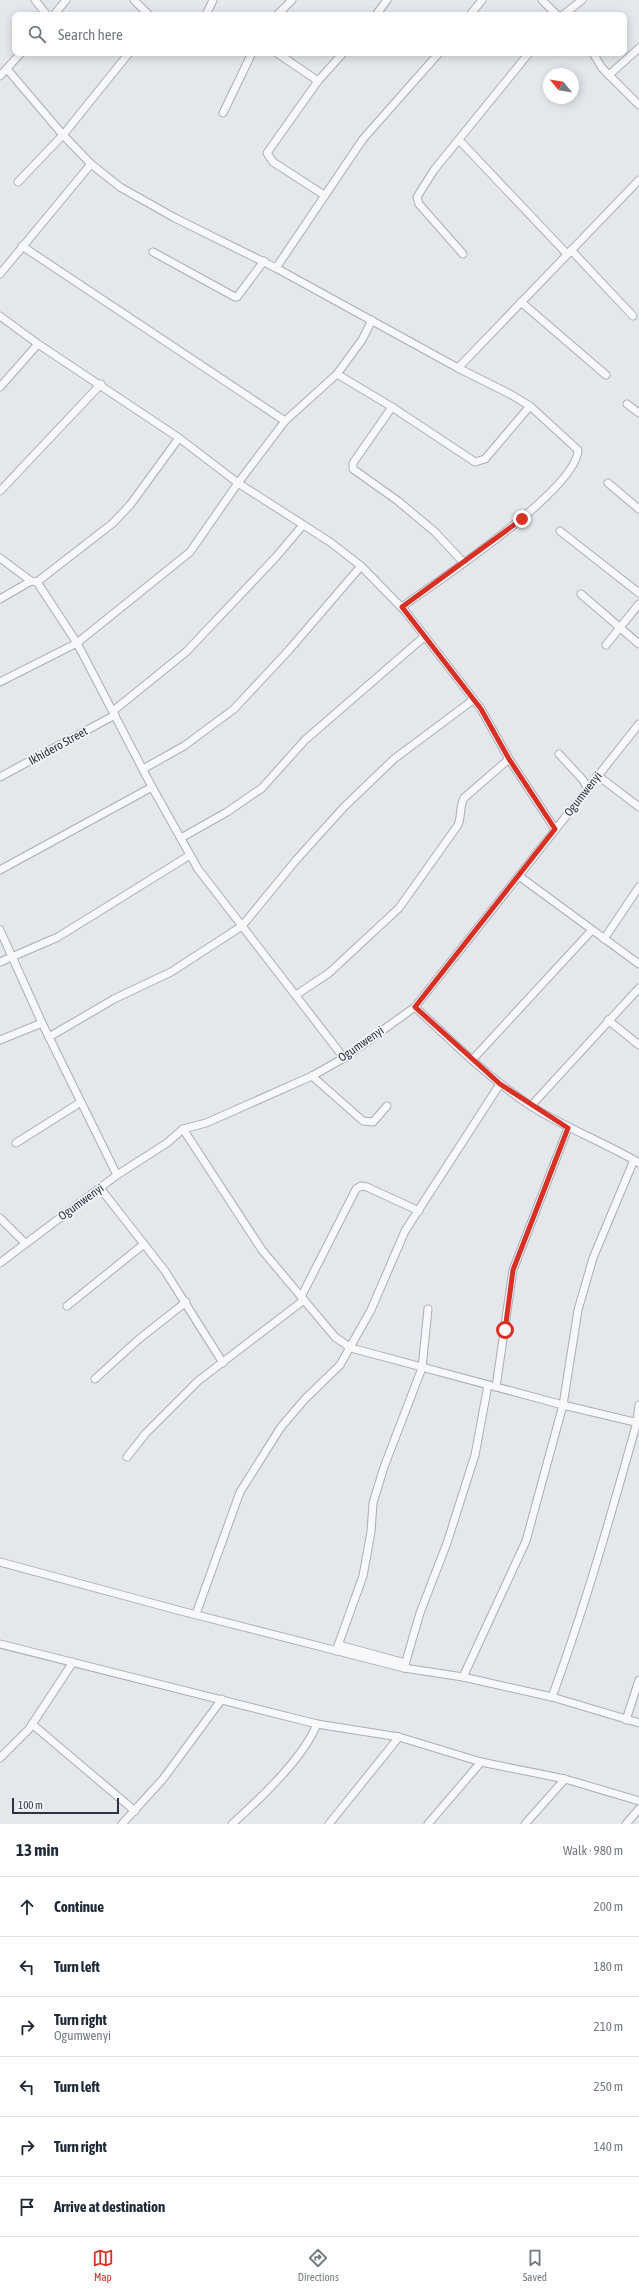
<!DOCTYPE html>
<html lang="en">
<head>
<meta charset="utf-8">
<style>
	body { margin:0; font-family:"Asap Condensed",sans-serif; background:#f2f2f3; color:#1f2937 }
	.compass { position:absolute; left:543px; top:68px; width:36px; height:36px; border-radius:50%; background:#fff; box-shadow:0 2px 10px #0003; rotate:300deg }
	.scale { position:absolute; left:12px; bottom:10px; width:107px; box-sizing:border-box; padding-left:4px; border:2px solid #2b3445; border-top:0; font-size:11px; line-height:14px; white-space:nowrap; color:#2b3445; -webkit-text-stroke:3px #f4f6f9; paint-order:stroke }
	.stop { position:absolute; width:12px; height:12px; margin:-9px; border:3px solid #d93025; border-radius:50%; background:#fff }
	.stop.end { background:#d93025; border-color:#fff; box-shadow:0 1px 4px #0008 }
	.list { margin:0; padding:0; list-style:none }
	h2 { display:flex; justify-content:space-between; align-items:center; height:52px; margin:0; padding:0 16px; font-size:17px }
	h2 small { font-size:13px; font-weight:400; color:#747a83 }
	.list li { display:grid; grid-template-columns:26px 1fr auto; gap:12px; align-items:center; box-sizing:border-box; height:60px; padding:0 16px; border-top:1px solid #e0e1e3 }
	.list b { display:block; font-size:15px; white-space:nowrap }
	.list p { margin:0; font-size:13px; white-space:nowrap; color:#747a83 }
	.list em { font-size:13px; font-style:normal; color:#747a83 }
	.icon { flex:none; width:22px; height:22px; fill:none; stroke:currentColor; stroke-width:2; stroke-linecap:round; stroke-linejoin:round }
	.map { position:relative; flex:none; width:639px; height:1824px; overflow:hidden }
	.search { position:absolute; background:#fff; box-shadow:0 2px 10px #0003; left:12px; right:12px; top:12px; height:44px; display:flex; align-items:center; gap:10px; box-sizing:border-box; padding:0 14px; border-radius:8px; color:#747a83; font-size:15px }
	.sheet { height:412px; background:#fff }
	nav { display:flex; justify-content:space-around; align-items:center; box-sizing:border-box; height:56px; border-top:1px solid #e0e1e3; background:#fff; font-size:11px; color:#747a83 }
	nav a { display:grid; justify-items:center; gap:2px }
	nav .on { color:#d93025 }
	.map>svg:first-child { display:block }
	.lines { fill:none; stroke-linecap:round; stroke-linejoin:round }
	.minor-casing { stroke:#a9aeb7; stroke-width:9 }
	.minor { stroke:#f7f8fa; stroke-width:7 }
	.route { stroke:#d93025; stroke-width:5 }
	.labels { text-anchor:middle; dominant-baseline:central; stroke-width:3.5; stroke-linejoin:round; paint-order:stroke }
	.street-label { font-size:12px; fill:#2b3445; stroke:#f4f6f9 }
</style>
</head>
<body>
<div class="map">
<svg width="639" height="1824" viewBox="0 0 639 1824">
	<rect width="100%" height="100%" fill="#e4e7ec"/>
	<g class="lines">
		<defs>
			<g id="minor">
				<polyline points="35,0 47,15"/>
				<polyline points="134,0 149,15"/>
				<polyline points="542,0 557,15"/>
				<polyline points="54,15 66,0"/>
				<polyline points="206,15 213,0"/>
				<polyline points="277,15 292,0"/>
				<polyline points="376,15 387,0"/>
				<polyline points="470,15 482,0"/>
				<polyline points="563,15 582,0"/>
				<polyline points="277,53 318,81"/>
				<polyline points="593,53 602,68 639,105"/>
				<path d="M7,69l56,66 28,29 29,23 55,31 101,50 182,100 52,26 20,12 48,44c-1,40 -141,131 -176,157"/>
				<polyline points="609,75 639,48"/>
				<polyline points="0,76 21,53"/>
				<polyline points="223,113 252,53"/>
				<polyline points="460,141 567,254"/>
				<polyline points="18,182 63,135 129,53"/>
				<polyline points="324,195 273,162 267,153 318,81 343,53"/>
				<polyline points="22,246 285,421"/>
				<polyline points="571,250 633,316"/>
				<polyline points="153,252 235,297 237,297 264,261"/>
				<polyline points="463,254 419,204 417,197 434,170 529,53"/>
				<polyline points="276,268 363,139 439,53"/>
				<polyline points="0,274 91,164"/>
				<polyline points="521,302 606,375"/>
				<polyline points="0,316 38,344 179,438 238,483 330,542 361,566 406,612 481,709 509,759 555,829"/>
				<polyline points="458,368 639,180"/>
				<polyline points="337,374 392,407 475,462 485,459 530,406"/>
				<polyline points="0,387 38,344"/>
				<polyline points="627,404 639,413"/>
				<polyline points="392,407 353,463 353,469 398,501 435,532 463,562"/>
				<polyline points="608,483 639,509"/>
				<polyline points="0,491 101,384"/>
				<polyline points="560,531 639,593"/>
				<polyline points="0,558 31,581 37,582 77,643 152,787 198,869 344,1058"/>
				<polyline points="37,582 113,523 130,505 179,438"/>
				<polyline points="581,594 639,644"/>
				<polyline points="0,599 31,581"/>
				<polyline points="606,645 639,604"/>
				<polyline points="0,682 77,643 190,552 238,483 285,421 337,374 362,340 372,320"/>
				<polyline points="113,711 186,652 276,557 303,525"/>
				<polyline points="559,754 583,780 587,788"/>
				<polyline points="143,769 184,746 234,709 289,650 361,566"/>
				<polyline points="597,775 639,807"/>
				<polyline points="0,777 115,715"/>
				<polyline points="181,838 227,812 262,788 305,740 425,636"/>
				<polyline points="0,870 152,787"/>
				<polyline points="519,876 639,964"/>
				<polyline points="0,930 42,1023 117,1175"/>
				<polyline points="604,939 639,887"/>
				<polyline points="0,962 58,937 190,855"/>
				<path d="M296,995l33,-22 70,-65 59,-83c4,-10 1,-17 6,-27l45,-39"/>
				<path d="M415,1007c37,34 73,71 116,99 34,22 73,36 108,57"/>
				<polyline points="608,1020 639,1045"/>
				<polyline points="49,1037 114,999 171,972 242,926 297,859 344,807 394,759 473,700"/>
				<polyline points="0,1040 42,1023"/>
				<polyline points="472,1060 592,930"/>
				<polyline points="312,1076 363,1121 373,1122 387,1106"/>
				<polyline points="531,1106 639,988"/>
				<polyline points="183,1129 262,1250 335,1337 351,1348 563,1405 639,1423"/>
				<polyline points="16,1143 81,1102"/>
				<polyline points="100,1188 165,1271 223,1363"/>
				<polyline points="0,1218 25,1243"/>
				<polyline points="0,1263 117,1175 167,1143 183,1129 206,1123 312,1076 344,1058 415,1007 639,724"/>
				<polyline points="301,1297 356,1189 361,1186 367,1187 419,1211"/>
				<polyline points="67,1306 144,1244"/>
				<polyline points="95,1379 139,1339 186,1302"/>
				<polyline points="496,1387 513,1270 568,1128"/>
				<polyline points="127,1457 146,1433 198,1381 304,1300"/>
				<polyline points="0,1562 181,1611 404,1668 463,1677 552,1697 639,1723"/>
				<polyline points="196,1614 240,1492 281,1427 305,1399 340,1365 371,1310 405,1231 500,1084"/>
				<polyline points="0,1644 317,1724 399,1737 481,1762 565,1779 639,1801"/>
				<polyline points="339,1645 405,1663"/>
				<polyline points="336,1651 363,1576 371,1532 373,1503 384,1467 422,1368 428,1309"/>
				<polyline points="404,1668 420,1613 447,1543 475,1455 488,1385"/>
				<polyline points="463,1677 526,1541 563,1405 578,1310 593,1258 634,1160"/>
				<path d="M552,1697c33,-90 59,-182 85,-275l2,-17"/>
				<polyline points="626,1720 639,1680"/>
				<polyline points="32,1724 135,1811"/>
				<polyline points="0,1758 29,1729 73,1662"/>
				<polyline points="122,1824 163,1779 222,1699"/>
				<path d="M232,1824c27,-24 72,-67 85,-100"/>
				<polyline points="329,1824 399,1737"/>
				<polyline points="428,1824 481,1762"/>
				<polyline points="525,1824 565,1779"/>
				<polyline points="626,1824 639,1809"/>
			</g>
		</defs>
		<!-- minor casing -->
		<use href="#minor" class="minor-casing"/>
		<!-- minor -->
		<use href="#minor" class="minor"/>
	</g>
	<g class="lines">
		<!-- route -->
		<polyline class="route" points="505,1330 513,1270 568,1128 500,1084 415,1007 555,829 509,759 481,709 402,607 522,519"/>
	</g>
	<g class="labels">
		<!-- street labels -->
		<g class="street-label">
			<text transform="translate(58 746) rotate(-29)">Ikhidero Street</text>
			<text transform="translate(583 794) rotate(-52)">Ogumwenyi</text>
			<text transform="translate(361 1044) rotate(-35)">Ogumwenyi</text>
			<text transform="translate(81 1202) rotate(-36)">Ogumwenyi</text>
		</g>
	</g>
</svg>
<svg class="compass" viewBox="-18 -18 36 36"><path d="M0-13l5 13h-10z" fill="#e53935"/><path d="M0 13l5-13h-10z" fill="#747a83"/></svg>
<div class="scale">100 m</div>
<div class="stop" style="left:505px;top:1330px"></div>
<div class="stop end" style="left:522px;top:519px"></div>
<div class="search"><svg class="icon" aria-label="search" viewBox="0 0 24 24"><circle cx="10" cy="10" r="6"/><path d="M15 15l6 6"/></svg>Search here</div>
</div>
<section class="sheet">
<h2>13 min<small>Walk · 980 m</small></h2>
<ul class="list">
<li><svg class="icon" aria-label="ahead" viewBox="0 0 24 24"><path d="M12 20V5M6 11l6-6 6 6"/></svg><div><b>Continue</b></div><em>200 m</em></li>
<li><svg class="icon" aria-label="left" viewBox="0 0 24 24"><path d="M17 20v-9H6M10 6l-5 5 5 5"/></svg><div><b>Turn left</b></div><em>180 m</em></li>
<li><svg class="icon" aria-label="right" viewBox="0 0 24 24"><path d="M7 20v-9h11M14 6l5 5-5 5"/></svg><div><b>Turn right</b><p>Ogumwenyi</p></div><em>210 m</em></li>
<li><svg class="icon" aria-label="left" viewBox="0 0 24 24"><path d="M17 20v-9H6M10 6l-5 5 5 5"/></svg><div><b>Turn left</b></div><em>250 m</em></li>
<li><svg class="icon" aria-label="right" viewBox="0 0 24 24"><path d="M7 20v-9h11M14 6l5 5-5 5"/></svg><div><b>Turn right</b></div><em>140 m</em></li>
<li><svg class="icon" aria-label="arrive" viewBox="0 0 24 24"><path d="M6 21V4h12l-3 4 3 4H6"/></svg><div><b>Arrive at destination</b></div></li>
</ul>
</section>
<nav>
<a class="on"><svg class="icon" aria-label="map" viewBox="0 0 24 24"><path d="M3 6l6-2 6 2 6-2v14l-6 2-6-2-6 2zM9 4v14M15 6v14"/></svg>Map</a>
<a><svg class="icon" aria-label="directions" viewBox="0 0 24 24"><path d="M12 3l9 9-9 9-9-9zM9 14v-3h6M13 9l2 2-2 2"/></svg>Directions</a>
<a><svg class="icon" aria-label="saved" viewBox="0 0 24 24"><path d="M7 4h10v16l-5-4-5 4z"/></svg>Saved</a>
</nav>
</body>
</html>
